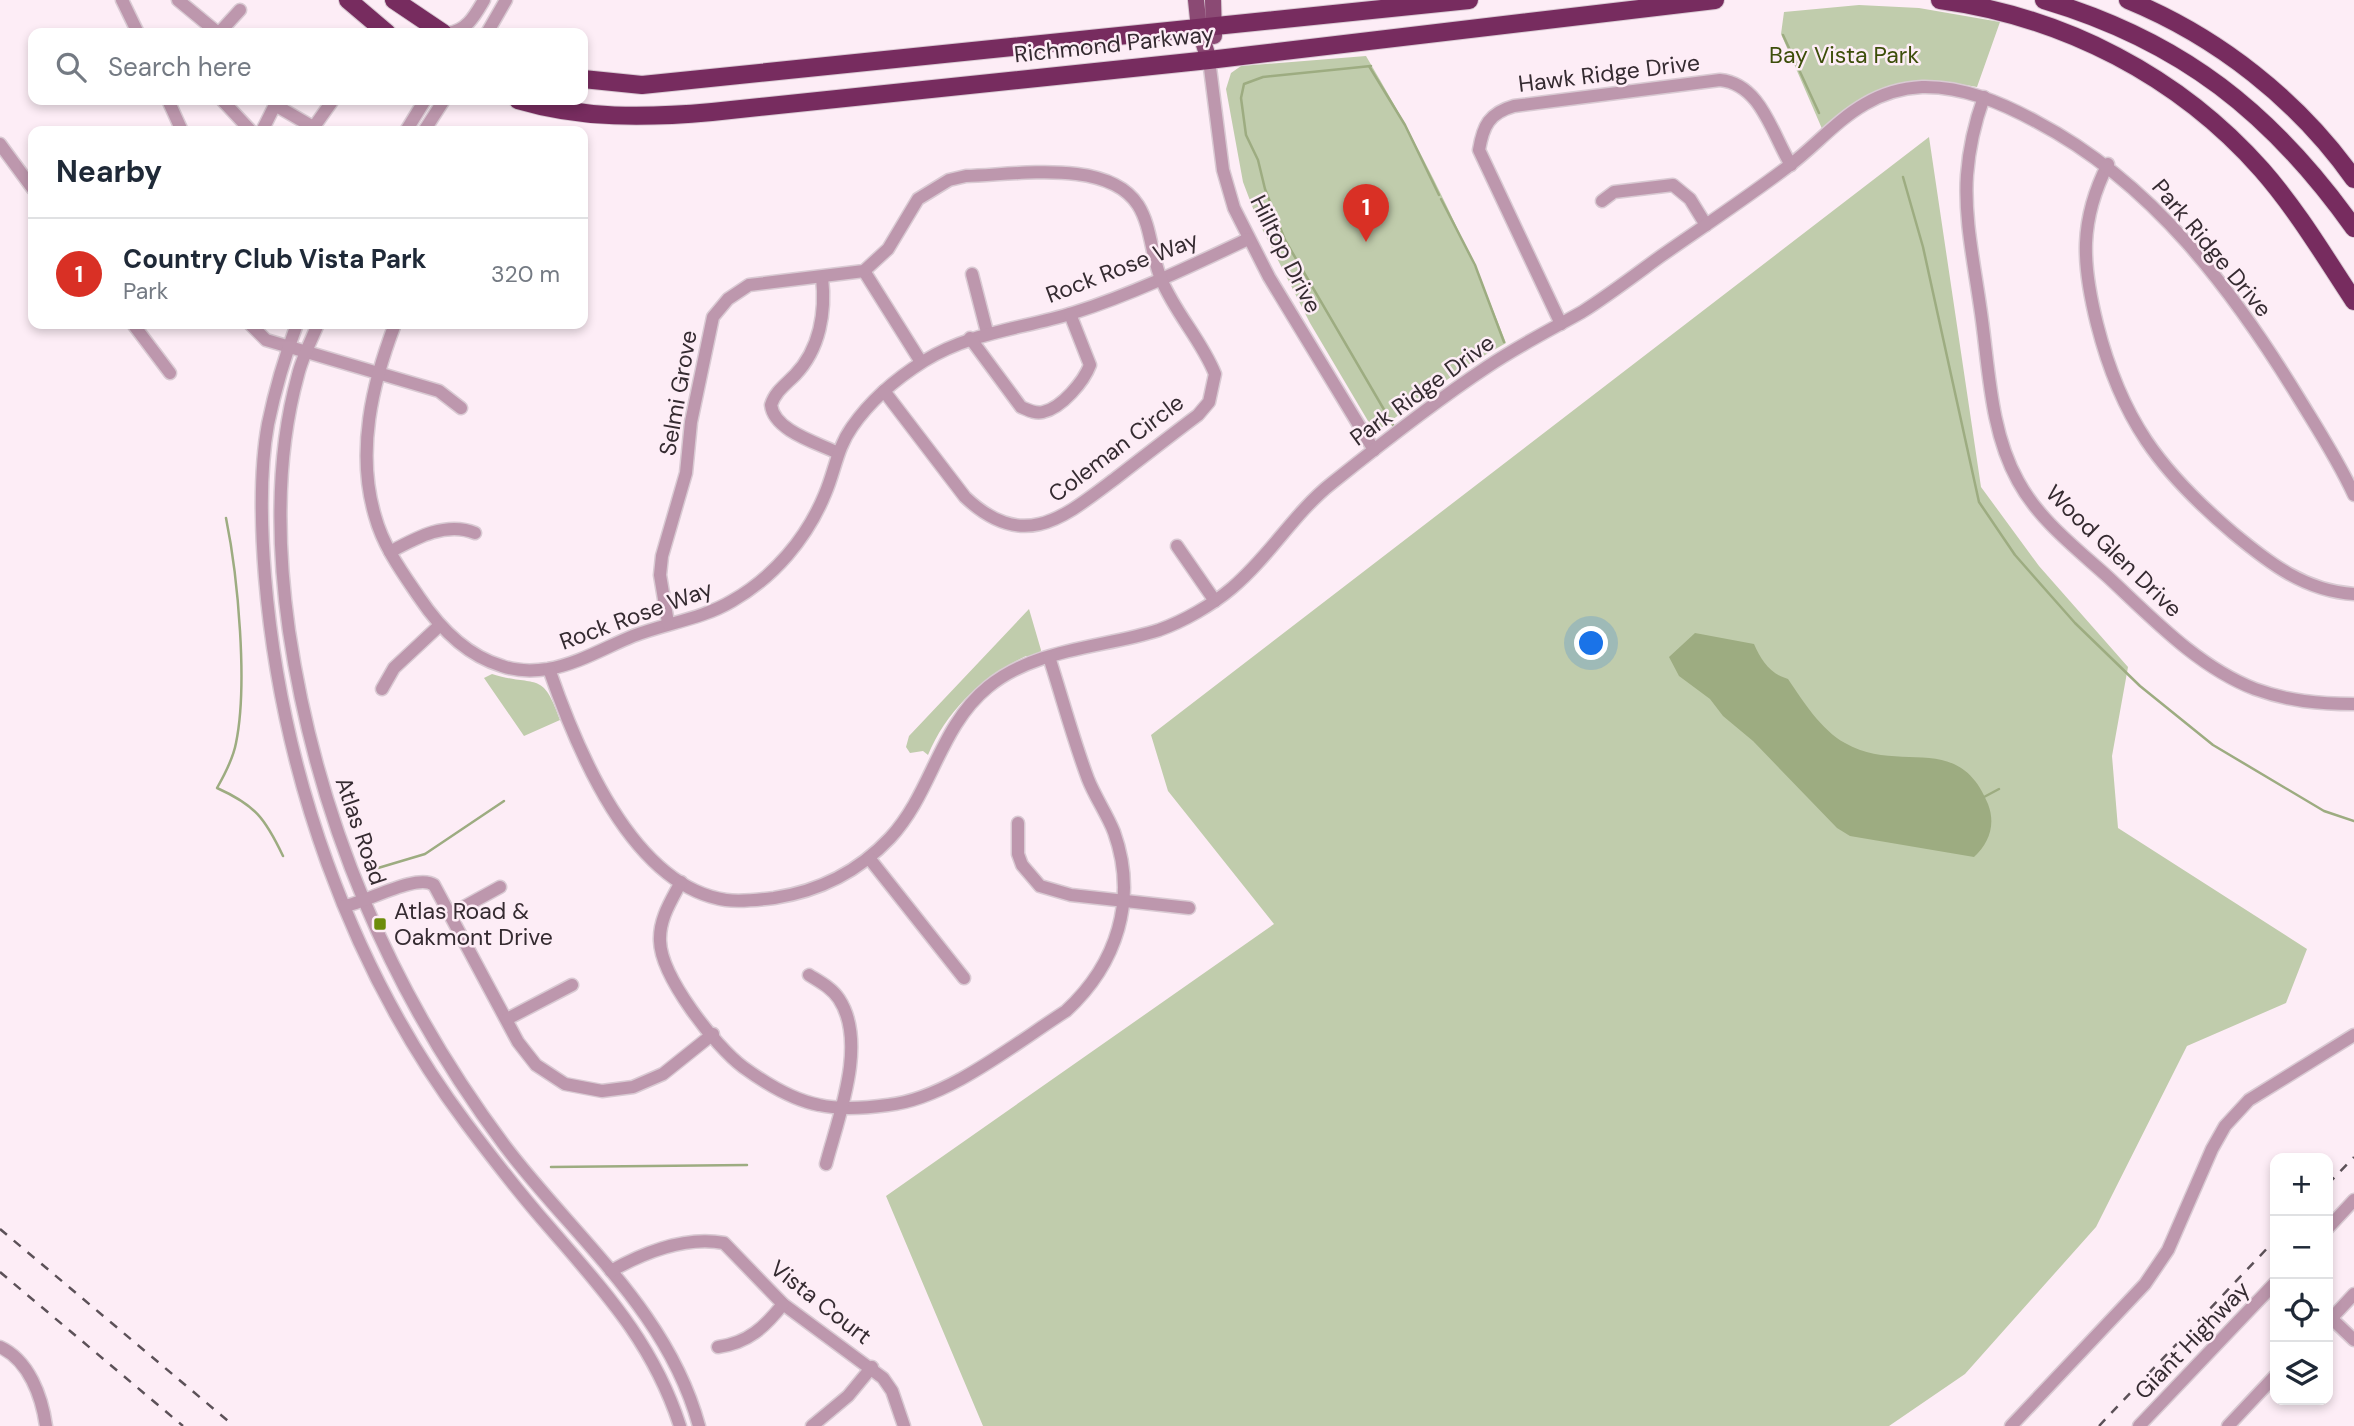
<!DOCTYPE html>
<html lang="en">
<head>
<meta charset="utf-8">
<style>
	body { margin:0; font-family:"DM Sans",sans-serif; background:#f2f2f3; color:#1f2937 }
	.controls { position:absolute; right:21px; bottom:21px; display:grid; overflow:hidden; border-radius:14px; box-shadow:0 4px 10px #0003 }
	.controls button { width:63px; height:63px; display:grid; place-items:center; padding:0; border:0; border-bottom:2px solid #e0e1e3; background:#fff; color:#1f2937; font:35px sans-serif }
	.you { position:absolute; left:1592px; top:644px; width:24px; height:24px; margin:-18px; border:5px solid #fff; border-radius:50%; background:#1a73e8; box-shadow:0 0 0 10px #1a73e833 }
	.badge { display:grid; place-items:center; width:46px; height:46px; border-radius:50%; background:#d93025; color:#fff; font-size:23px; font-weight:700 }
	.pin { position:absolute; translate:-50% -58px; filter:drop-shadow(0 2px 4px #0008) }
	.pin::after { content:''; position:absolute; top:37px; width:24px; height:21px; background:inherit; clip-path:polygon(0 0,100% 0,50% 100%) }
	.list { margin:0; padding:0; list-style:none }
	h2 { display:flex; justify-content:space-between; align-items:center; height:91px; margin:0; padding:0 28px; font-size:30px }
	h2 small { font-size:23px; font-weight:400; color:#747a83 }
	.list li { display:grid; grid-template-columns:46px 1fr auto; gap:21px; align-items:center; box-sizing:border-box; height:112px; padding:0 28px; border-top:2px solid #e0e1e3 }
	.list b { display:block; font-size:26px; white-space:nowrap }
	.list p { margin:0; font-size:23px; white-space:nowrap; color:#747a83 }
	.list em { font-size:23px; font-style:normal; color:#747a83 }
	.icon { flex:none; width:38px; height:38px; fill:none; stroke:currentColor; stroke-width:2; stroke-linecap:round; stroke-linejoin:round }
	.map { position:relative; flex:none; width:2354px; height:1426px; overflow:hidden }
	.search { position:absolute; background:#fff; box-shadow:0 4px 10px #0003; left:28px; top:28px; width:560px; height:77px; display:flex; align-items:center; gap:18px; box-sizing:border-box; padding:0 24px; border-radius:14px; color:#747a83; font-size:26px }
	.panel { position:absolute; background:#fff; box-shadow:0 4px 10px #0003; left:28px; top:126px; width:560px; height:203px; border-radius:14px }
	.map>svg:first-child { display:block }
	.green { fill:#c0ccac }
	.water { fill:#9dac81 }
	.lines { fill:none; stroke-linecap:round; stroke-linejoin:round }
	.stream { stroke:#9dac81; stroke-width:2.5 }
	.minor-casing { stroke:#d9cad3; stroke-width:15 }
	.major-casing { stroke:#d9cad3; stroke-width:18 }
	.highway-casing { stroke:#d9cad3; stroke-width:20 }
	.minor { stroke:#bd97ad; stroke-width:12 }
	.major { stroke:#8b4a74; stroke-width:16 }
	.highway { stroke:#772c5f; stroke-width:18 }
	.rail { stroke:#5c5158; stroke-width:2.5; stroke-dasharray:9 9; stroke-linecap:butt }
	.poi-dot { fill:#6d8c0b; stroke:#fdedf6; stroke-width:2.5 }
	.labels { text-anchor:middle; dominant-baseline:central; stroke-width:5; stroke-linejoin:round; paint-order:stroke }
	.street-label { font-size:23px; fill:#352b31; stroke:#fdedf6 }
	.park-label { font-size:23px; fill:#3d4e0a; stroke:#fdedf6 }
	.poi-label { font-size:23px; fill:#352b31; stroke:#fdedf6; text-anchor:start }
</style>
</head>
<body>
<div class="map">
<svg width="2354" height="1426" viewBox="0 0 2354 1426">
	<rect width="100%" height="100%" fill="#fdedf6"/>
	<!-- green -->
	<g class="green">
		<path d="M1859,5l60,3 81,14 -23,65c-77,-14 -94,0 -154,44l-42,-97 3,-22z"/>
		<path d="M1366,56c55,92 102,188 140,287l-40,23 -85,62 -13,-7 -58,-98 -53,-104 -14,-37 -17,-93 5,-16 10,-7z"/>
		<polygon points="1929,137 1981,487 2039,566 2128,667 2112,756 2118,828 2307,949 2286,1003 2187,1046 2096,1227 1965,1374 1889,1426 983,1426 886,1196 1274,924 1168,791 1151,735"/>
		<path d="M1029,609l12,41 -2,10 -13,-4c-44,21 -79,54 -98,99l-5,-4 -13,2 -4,-6 3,-11z"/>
		<path d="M492,674c45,14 50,-5 68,46l-36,16 -40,-58z"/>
	</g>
	<!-- water -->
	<path class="water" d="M1695,633l59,11c7,16 16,30 34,35 15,22 33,51 57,64 55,32 113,-13 143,61 8,21 1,39 -14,53l-124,-21 -13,-8 -84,-87 -30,-25 -13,-17 -31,-23 -10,-19z"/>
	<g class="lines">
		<!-- stream -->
		<g class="stream">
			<polyline points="1783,35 1819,113"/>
			<polyline points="1369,66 1405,125 1439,195"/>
			<polyline points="1371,66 1263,77 1244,84 1241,98 1246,135 1258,160 1265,189 1285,240 1393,425"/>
			<polyline points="1903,177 1923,247 1979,502 2015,555 2075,623 2140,686 2213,745 2324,811 2354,821"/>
			<polyline points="1441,199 1475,265 1504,342"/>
			<path d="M226,518c12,59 22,167 10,225 -3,16 -11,31 -19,45 38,17 48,30 66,68"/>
			<polyline points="1984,797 1999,789"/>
			<polyline points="368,871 425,854 504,801"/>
			<polyline points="551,1167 747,1165"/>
		</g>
		<defs>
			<g id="minor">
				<polyline points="122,0 138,33"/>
				<polyline points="178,0 218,33"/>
				<polyline points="219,33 240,10"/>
				<path d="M448,33c19,-2 27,-18 36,-33"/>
				<polyline points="487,33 506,0"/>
				<polyline points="1209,60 1223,170 1234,208 1269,277 1374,450"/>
				<path d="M1984,97c-9,25 -15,51 -17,78 -3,43 7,88 13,131 9,58 9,123 38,175 21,39 58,67 90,96 44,41 90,90 147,112 33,12 64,15 99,15"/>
				<polyline points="168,100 182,131"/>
				<polyline points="222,100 251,131"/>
				<polyline points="275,105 313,127"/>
				<polyline points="262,131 275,105 274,100"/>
				<polyline points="311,131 333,100"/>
				<polyline points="406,131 425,100"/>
				<polyline points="424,131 444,100"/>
				<polyline points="0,144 33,189"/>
				<path d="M2108,164c-29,57 -26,100 -11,160 24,95 62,146 136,209 36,30 72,58 121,61"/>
				<polyline points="1602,201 1614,192 1673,185 1690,199 1706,225"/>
				<polyline points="864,271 921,362"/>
				<polyline points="972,274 987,332"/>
				<path d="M822,277c4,35 -2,72 -27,98 -10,10 -20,17 -24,30 3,26 47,38 67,48"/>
				<polyline points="133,324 170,373"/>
				<polyline points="250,324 266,340 439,391 461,408"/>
				<path d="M297,324c-12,32 -22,66 -29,100 -9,49 -7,103 -3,153 16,193 84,390 201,546 27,36 54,71 84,105 55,64 103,115 130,198"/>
				<path d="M318,324c-7,17 -16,34 -20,51 -23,83 -21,171 -9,256 28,189 102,363 216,515 69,91 163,165 194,280"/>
				<path d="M395,324c-23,60 -39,128 -20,192 8,30 27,56 44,81 20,30 46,58 83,69 14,5 32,5 46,3 30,-5 58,-22 85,-33 33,-13 69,-17 99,-35 42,-24 75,-63 93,-107 10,-23 12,-46 27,-67 18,-26 45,-49 72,-66 47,-29 97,-32 149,-48 60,-19 118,-47 175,-74"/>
				<path d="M1561,324l-82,-174c4,-24 10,-37 35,-44l206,-26c41,4 52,54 71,85"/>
				<path d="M970,338l51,69c7,3 14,7 22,5 19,-4 41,-31 47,-47l-20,-51"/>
				<polyline points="1177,546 1215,601"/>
				<path d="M390,552c26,-14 56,-31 85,-19"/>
				<path d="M668,623l-8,-48 2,-19 24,-83 5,-51 22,-105 15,-18 21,-14 115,-14 24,-22 30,-50 31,-19 17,-4c49,-1 142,-18 172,29 14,22 13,53 24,76 14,33 40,60 53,93l-6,28 -11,13c-28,21 -55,42 -82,63 -52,39 -92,75 -151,19l-81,-106"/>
				<path d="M549,669c27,78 82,217 177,231 16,2 32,0 48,-2 46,-7 84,-26 116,-60 42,-45 49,-111 98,-151 47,-39 115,-39 171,-57 25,-9 53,-25 73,-42 38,-32 62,-75 100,-105 50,-40 102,-81 155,-116 31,-21 63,-37 95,-55 27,-17 53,-37 79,-56 43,-30 87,-59 129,-91 25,-19 47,-45 75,-61 17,-10 37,-16 57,-17 41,-1 80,16 115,35 116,61 196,168 263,278 19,31 39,62 54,95"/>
				<polyline points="382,689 394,668 439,626"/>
				<polyline points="1018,823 1018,854 1022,865 1040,886 1071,895 1189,908"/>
				<polyline points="869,858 964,978"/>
				<path d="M681,882c-10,19 -22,37 -21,59 1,36 55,105 83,126 22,16 49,33 76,38 22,5 47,3 69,0 59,-6 128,-62 178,-94 51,-47 72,-112 48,-179 -7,-18 -19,-35 -26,-53 -15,-40 -26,-82 -39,-122"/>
				<path d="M345,906c22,-4 72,-33 89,-21l84,157 18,23 29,19 37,7 31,-4 30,-13 50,-40"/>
				<polyline points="451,914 500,887"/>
				<path d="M809,975c11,7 23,13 30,24 29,44 -1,119 -13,165"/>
				<polyline points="507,1019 572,985"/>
				<polyline points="2328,1228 2354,1200"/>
				<path d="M611,1271c32,-18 75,-35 113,-28l59,61 100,74 9,13 12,35"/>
				<polyline points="2331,1318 2354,1340"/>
				<polyline points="2328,1322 2354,1294"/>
				<path d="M0,1347c29,13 42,50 46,79"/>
				<path d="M718,1347c30,-4 47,-20 65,-43"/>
				<polyline points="812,1426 848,1396 872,1367"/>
				<polyline points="2011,1426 2145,1284 2168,1250 2212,1149 2225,1126 2249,1100 2354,1035"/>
				<polyline points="2139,1426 2275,1283"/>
				<polyline points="2228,1426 2275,1376"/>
			</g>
			<g id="major">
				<polyline points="1196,0 1199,29 1209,60"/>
				<polyline points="1213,0 1214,36"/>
			</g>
			<g id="highway">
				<polyline points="348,0 387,33"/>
				<polyline points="394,0 443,33"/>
				<path d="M1940,0c124,17 239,76 322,170 35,40 63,87 92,131"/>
				<path d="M2044,0c138,41 228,113 310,228"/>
				<path d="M2128,0c90,37 170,100 226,179"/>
				<polyline points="583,79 642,85 1469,0"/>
				<path d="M518,100c64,19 128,18 194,12l497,-52 506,-60"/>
			</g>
		</defs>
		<!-- minor casing -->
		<use href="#minor" class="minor-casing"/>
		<!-- major casing -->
		<use href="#major" class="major-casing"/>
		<!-- highway casing -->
		<use href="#highway" class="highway-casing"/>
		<!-- minor -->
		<use href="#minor" class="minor"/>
		<!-- major -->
		<use href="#major" class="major"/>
		<!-- highway -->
		<use href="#highway" class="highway"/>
		<!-- rail -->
		<g class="rail">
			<polyline points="2328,1184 2354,1157"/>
			<polyline points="0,1229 234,1426"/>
			<polyline points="0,1272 183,1426"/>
			<polyline points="2099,1426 2275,1240"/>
		</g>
	</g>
	<!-- markers -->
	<rect class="poi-dot" x="373" y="917" width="14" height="14" rx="3.5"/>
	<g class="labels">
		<!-- street labels -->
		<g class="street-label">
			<text transform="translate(1114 44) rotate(-6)">Richmond Parkway</text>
			<text transform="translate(1609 73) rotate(-7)">Hawk Ridge Drive</text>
			<text transform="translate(2212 248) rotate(50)">Park Ridge Drive</text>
			<text transform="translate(1286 254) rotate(63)">Hilltop Drive</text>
			<text transform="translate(1122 267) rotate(-21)">Rock Rose Way</text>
			<text transform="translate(1422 390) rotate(-36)">Park Ridge Drive</text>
			<text transform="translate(678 393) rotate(-80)">Selmi Grove</text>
			<text transform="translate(1116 448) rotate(-37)">Coleman Circle</text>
			<text transform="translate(2114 551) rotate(44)">Wood Glen Drive</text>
			<text transform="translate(636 615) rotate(-20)">Rock Rose Way</text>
			<text transform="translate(361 831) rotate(71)">Atlas Road</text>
			<text transform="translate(821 1302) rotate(38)">Vista Court</text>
			<text transform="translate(2192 1340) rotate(-46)">Giant Highway</text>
		</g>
		<!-- park labels -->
		<g class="park-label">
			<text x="1844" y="55">Bay Vista Park</text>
		</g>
		<!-- poi labels -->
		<g class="poi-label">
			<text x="394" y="911">Atlas Road &amp;<tspan x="394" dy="26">Oakmont Drive</tspan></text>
		</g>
	</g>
</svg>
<div class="controls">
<button>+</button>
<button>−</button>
<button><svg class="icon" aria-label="locate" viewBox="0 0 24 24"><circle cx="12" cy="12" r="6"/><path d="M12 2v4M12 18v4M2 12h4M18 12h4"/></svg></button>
<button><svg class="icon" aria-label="layers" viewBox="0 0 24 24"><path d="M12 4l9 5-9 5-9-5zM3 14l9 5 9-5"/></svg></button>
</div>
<div class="you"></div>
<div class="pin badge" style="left:1366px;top:242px">1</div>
<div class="search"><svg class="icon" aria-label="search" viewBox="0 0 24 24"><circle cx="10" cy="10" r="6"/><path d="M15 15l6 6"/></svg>Search here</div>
<section class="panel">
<h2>Nearby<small></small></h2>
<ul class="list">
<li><span class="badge">1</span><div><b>Country Club Vista Park</b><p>Park</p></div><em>320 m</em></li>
</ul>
</section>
</div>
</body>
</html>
